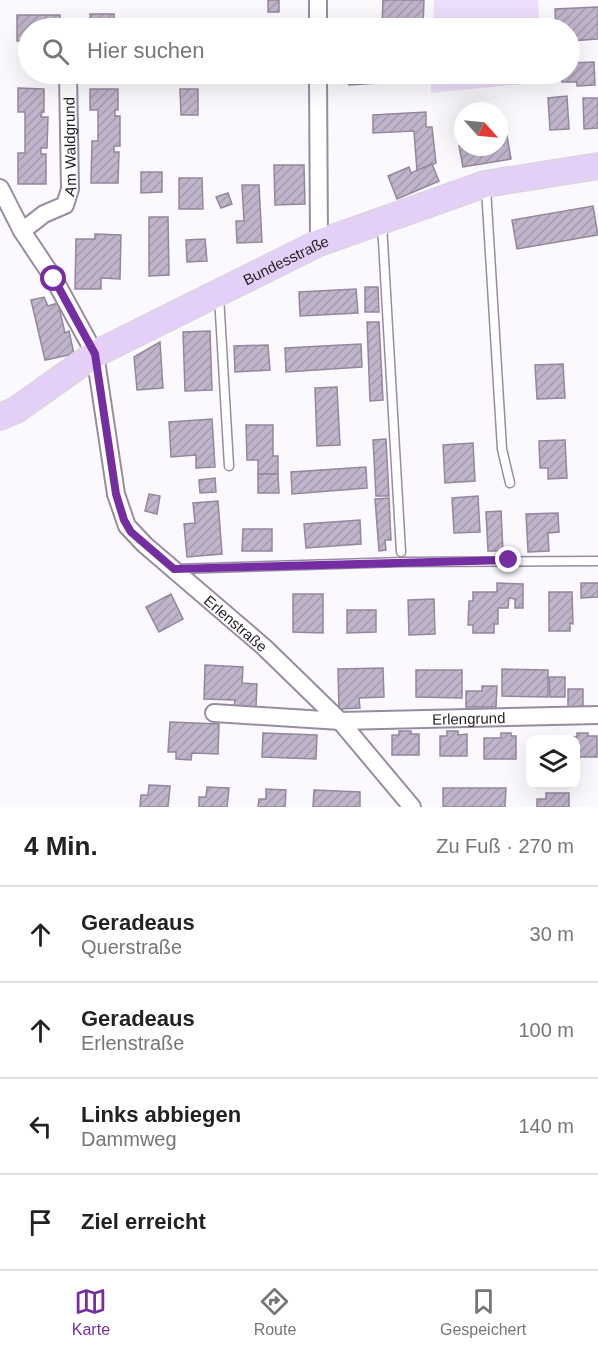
<!DOCTYPE html>
<html lang="de">
<head>
<meta charset="utf-8">
<style>
	body { margin:0; font-family:Arial,sans-serif; background:#f2f2f2; color:#222 }
	.controls { position:absolute; right:18px; bottom:18px; display:grid; overflow:hidden; border-radius:12px; box-shadow:0 6px 24px #0002 }
	.controls button { width:54px; height:54px; display:grid; place-items:center; padding:0; border:0; border-bottom:2px solid #e0e0e0; background:#fff; color:#222; font:30px sans-serif }
	.compass { position:absolute; left:454px; top:102px; width:54px; height:54px; border-radius:50%; background:#fff; box-shadow:0 6px 24px #0002; rotate:117deg }
	.stop { position:absolute; width:18px; height:18px; margin:-14px; border:4px solid #742ea2; border-radius:50%; background:#fff }
	.stop.end { background:#742ea2; border-color:#fff; box-shadow:0 2px 6px #0008 }
	.list { margin:0; padding:0; list-style:none }
	h2 { display:flex; justify-content:space-between; align-items:center; height:78px; margin:0; padding:0 24px; font-size:26px }
	h2 small { font-size:20px; font-weight:400; color:#767676 }
	.list li { display:grid; grid-template-columns:39px 1fr auto; gap:18px; align-items:center; box-sizing:border-box; height:96px; padding:0 24px; border-top:2px solid #e0e0e0 }
	.list b { display:block; font-size:22px; white-space:nowrap }
	.list p { margin:0; font-size:20px; white-space:nowrap; color:#767676 }
	.list em { font-size:20px; font-style:normal; color:#767676 }
	.icon { flex:none; width:33px; height:33px; fill:none; stroke:currentColor; stroke-width:2; stroke-linecap:round; stroke-linejoin:round }
	.map { position:relative; flex:none; width:598px; height:807px; overflow:hidden }
	.search { position:absolute; background:#fff; box-shadow:0 6px 24px #0002; left:18px; right:18px; top:18px; height:66px; display:flex; align-items:center; gap:15px; box-sizing:border-box; padding:0 21px; border-radius:33px; color:#767676; font-size:22px }
	.sheet { height:462px; background:#fff }
	nav { display:flex; justify-content:space-around; align-items:center; box-sizing:border-box; height:84px; border-top:2px solid #e0e0e0; background:#fff; font-size:16px; color:#767676 }
	nav a { display:grid; justify-items:center; gap:3px }
	nav .on { color:#742ea2 }
	.map>svg:first-child { display:block }
	.grass { fill:#eddefb }
	.building { fill:url(#building-hatch); stroke:#92879d; stroke-width:1.5 }
	.lines { fill:none; stroke-linecap:round; stroke-linejoin:round }
	.lane-casing { stroke:#978ca2; stroke-width:11 }
	.street-casing { stroke:#978ca2; stroke-width:20 }
	.primary-casing { stroke:#d7d6d8; stroke-width:28 }
	.lane { stroke:#fff; stroke-width:8 }
	.street { stroke:#fff; stroke-width:16 }
	.primary { stroke:#e4d0f6; stroke-width:26 }
	.route { stroke:#742ea2; stroke-width:8 }
	.labels { text-anchor:middle; dominant-baseline:central; stroke-width:4.5; stroke-linejoin:round; paint-order:stroke }
	.street-label { font-size:15px; fill:#221e26; stroke:#fff }
</style>
</head>
<body>
<div class="map">
<svg width="598" height="807" viewBox="0 0 598 807">
	<defs>
		<pattern id="building-hatch" width="6" height="6" patternUnits="userSpaceOnUse" patternTransform="scale(1.5)"><rect width="6" height="6" fill="#c0b4cb"/><path d="M-1 1l2-2M0 6l6-6M5 7l2-2" fill="none" stroke="#a59aae"/></pattern>
	</defs>
	<rect width="100%" height="100%" fill="#fcf9fe"/>
	<!-- grass -->
	<g class="grass">
		<polygon points="434,0 538,0 540,28 433,28"/>
		<polygon points="431,74 543,74 543,82 431,93"/>
	</g>
	<!-- building -->
	<g class="building">
		<rect x="268" y="0" width="11" height="12"/>
		<polygon points="383,0 424,0 423,26 382,25"/>
		<polygon points="598,7 598,39 570,41 570,28 556,28 555,9"/>
		<polygon points="90,14 114,14 114,28 28,28 28,41 17,41 17,15 60,15 60,21 90,21"/>
		<polygon points="594,62 595,85 577,86 577,82 562,82 562,74 570,74 570,63"/>
		<polygon points="281,74 305,74 305,82 282,83"/>
		<polygon points="349,74 423,74 424,80 349,85"/>
		<polygon points="18,88 44,89 44,112 42,112 41,117 48,117 47,148 41,148 41,154 46,154 46,184 18,184 18,153 25,153 25,112 18,112"/>
		<polygon points="90,89 118,89 118,110 115,110 115,116 120,116 120,146 114,146 114,152 119,152 118,183 91,183 92,141 98,141 98,110 90,110"/>
		<polygon points="180,89 198,89 198,115 181,115"/>
		<polygon points="567,96 569,129 550,130 548,98"/>
		<polygon points="583,98 598,98 598,128 584,129"/>
		<polygon points="426,112 426,127 432,127 436,163 417,171 414,131 373,133 373,115"/>
		<polygon points="507,136 511,159 463,167 459,146 499,147 499,137"/>
		<polygon points="432,164 439,181 397,199 388,176 409,167 411,173"/>
		<polygon points="274,165 304,165 305,204 275,205"/>
		<polygon points="141,172 162,172 162,192 141,193"/>
		<polygon points="179,178 202,178 203,209 179,209"/>
		<polygon points="242,185 259,185 262,242 237,243 236,221 244,221"/>
		<polygon points="228,193 232,204 221,208 216,197"/>
		<polygon points="593,206 598,235 517,249 512,220"/>
		<polygon points="149,217 168,217 169,275 149,276"/>
		<polygon points="95,234 121,235 120,279 101,278 101,289 75,289 76,239 95,239"/>
		<polygon points="205,239 207,261 187,262 186,240"/>
		<polygon points="365,287 378,287 379,312 365,312"/>
		<polygon points="356,289 358,313 300,316 299,292"/>
		<polygon points="44,297 48,306 58,303 65,333 69,331 74,354 45,360 31,300"/>
		<polygon points="367,322 379,322 383,400 370,401"/>
		<polygon points="210,331 212,390 185,391 183,332"/>
		<polygon points="160,342 163,388 137,390 134,357"/>
		<polygon points="361,344 362,367 286,372 285,348"/>
		<polygon points="268,345 270,370 235,372 234,346"/>
		<polygon points="563,364 565,398 537,399 535,365"/>
		<polygon points="337,387 340,445 317,446 315,388"/>
		<polygon points="212,419 215,467 196,468 196,455 171,457 169,422"/>
		<polygon points="246,425 273,425 273,456 278,456 278,474 258,474 258,460 247,460"/>
		<polygon points="386,439 389,496 376,496 373,440"/>
		<polygon points="565,440 567,478 548,479 548,468 540,468 539,441"/>
		<polygon points="473,443 475,481 445,483 443,445"/>
		<polygon points="366,467 367,488 292,494 291,472"/>
		<polygon points="258,474 278,474 279,493 258,493"/>
		<polygon points="215,478 216,492 200,493 199,480"/>
		<polygon points="149,494 160,496 157,514 145,511"/>
		<polygon points="478,496 480,532 454,533 452,498"/>
		<polygon points="389,498 391,540 385,540 386,550 379,551 375,499"/>
		<polygon points="218,501 222,554 187,557 184,524 195,523 193,503"/>
		<polygon points="501,511 503,551 488,551 486,512"/>
		<polygon points="558,513 559,532 548,533 549,551 528,552 526,514"/>
		<polygon points="360,520 361,544 306,548 304,524"/>
		<polygon points="243,529 272,529 272,551 242,551"/>
		<polygon points="497,583 523,584 523,608 515,608 515,599 509,598 508,608 498,608 498,624 494,624 494,633 473,633 473,625 468,625 469,601 473,601 473,592 497,592"/>
		<polygon points="581,583 598,583 598,597 581,598"/>
		<polygon points="549,592 572,592 573,624 570,623 570,631 549,631"/>
		<polygon points="171,594 183,619 159,632 146,607"/>
		<polygon points="293,594 323,594 323,633 293,632"/>
		<polygon points="434,599 435,634 409,635 408,600"/>
		<polygon points="347,610 376,610 376,632 347,633"/>
		<polygon points="205,665 243,667 242,683 257,684 256,707 234,706 235,700 204,699"/>
		<polygon points="383,668 384,697 359,698 360,708 339,709 338,669"/>
		<polygon points="502,669 548,670 548,697 502,696"/>
		<polygon points="416,670 462,670 462,698 416,697"/>
		<polygon points="549,677 565,677 565,697 550,697"/>
		<polygon points="482,686 497,686 496,707 466,707 466,691 482,691"/>
		<rect x="568" y="689" width="15" height="19"/>
		<polygon points="170,722 219,724 218,754 192,753 191,760 176,759 176,752 168,752"/>
		<polygon points="399,731 411,731 411,734 419,734 419,755 392,755 392,735 399,735"/>
		<polygon points="447,731 458,731 458,735 467,734 467,756 440,756 440,736 447,736"/>
		<polygon points="263,733 317,735 316,759 262,757"/>
		<polygon points="501,733 511,733 511,736 516,736 516,759 484,759 484,738 501,738"/>
		<polygon points="577,733 588,733 588,736 597,736 597,757 576,757 576,740 570,740 570,737 577,737"/>
		<polygon points="149,785 170,786 168,807 140,807 141,795 148,795"/>
		<polygon points="207,787 229,788 227,807 199,807 199,797 206,797"/>
		<polygon points="443,788 506,788 505,807 443,807"/>
		<polygon points="266,789 286,790 285,807 258,807 259,799 266,799"/>
		<polygon points="314,790 360,792 360,807 313,807"/>
		<polygon points="546,793 569,793 569,807 537,807 537,799 546,799"/>
	</g>
	<g class="lines">
		<defs>
			<g id="lane">
				<polyline points="486,188 502,449 510,483"/>
				<polyline points="382,224 401,552"/>
				<polyline points="219,296 229,466"/>
				<polyline points="176,569 403,562 598,561"/>
			</g>
			<g id="street">
				<polyline points="318,0 318,28"/>
				<polyline points="318,74 319,243"/>
				<path id="s1" d="M0,188l22,43 32,48 41,75 21,140 11,32 18,19 119,102 76,74 72,86"/>
				<path id="s2" d="M22,231l22,-17 21,-9 5,-16 -2,-115"/>
				<path id="s3" d="M214,713l126,8 258,-6"/>
			</g>
			<g id="primary">
				<path id="s4" d="M0,417l16,-7 79,-56 224,-111 166,-59 113,-18"/>
			</g>
		</defs>
		<!-- lane casing -->
		<use href="#lane" class="lane-casing"/>
		<!-- street casing -->
		<use href="#street" class="street-casing"/>
		<!-- primary casing -->
		<use href="#primary" class="primary-casing"/>
		<!-- lane -->
		<use href="#lane" class="lane"/>
		<!-- street -->
		<use href="#street" class="street"/>
		<!-- primary -->
		<use href="#primary" class="primary"/>
	</g>
	<g class="lines">
		<!-- route -->
		<polyline class="route" points="54,279 95,354 116,494 124,520 131,532 174,569 509,560"/>
	</g>
	<g class="labels">
		<!-- street labels -->
		<g class="street-label">
			<text stroke="none"><textPath href="#s2" startOffset="110">Am Waldgrund</textPath></text>
			<text stroke="none"><textPath href="#s4" startOffset="327">Bundesstraße</textPath></text>
			<text stroke="none"><textPath href="#s1" startOffset="513">Erlenstraße</textPath></text>
			<text stroke="none"><textPath href="#s3" startOffset="255">Erlengrund</textPath></text>
		</g>
	</g>
</svg>
<div class="controls">
<button><svg class="icon" aria-label="layers" viewBox="0 0 24 24"><path d="M12 4l9 5-9 5-9-5zM3 14l9 5 9-5"/></svg></button>
</div>
<svg class="compass" viewBox="-18 -18 36 36"><path d="M0-13l5 13h-10z" fill="#e53935"/><path d="M0 13l5-13h-10z" fill="#767676"/></svg>
<div class="stop" style="left:54px;top:279px"></div>
<div class="stop end" style="left:509px;top:560px"></div>
<div class="search"><svg class="icon" aria-label="search" viewBox="0 0 24 24"><circle cx="10" cy="10" r="6"/><path d="M15 15l6 6"/></svg>Hier suchen</div>
</div>
<section class="sheet">
<h2>4 Min.<small>Zu Fuß · 270 m</small></h2>
<ul class="list">
<li><svg class="icon" aria-label="ahead" viewBox="0 0 24 24"><path d="M12 20V5M6 11l6-6 6 6"/></svg><div><b>Geradeaus</b><p>Querstraße</p></div><em>30 m</em></li>
<li><svg class="icon" aria-label="ahead" viewBox="0 0 24 24"><path d="M12 20V5M6 11l6-6 6 6"/></svg><div><b>Geradeaus</b><p>Erlenstraße</p></div><em>100 m</em></li>
<li><svg class="icon" aria-label="left" viewBox="0 0 24 24"><path d="M17 20v-9H6M10 6l-5 5 5 5"/></svg><div><b>Links abbiegen</b><p>Dammweg</p></div><em>140 m</em></li>
<li><svg class="icon" aria-label="arrive" viewBox="0 0 24 24"><path d="M6 21V4h12l-3 4 3 4H6"/></svg><div><b>Ziel erreicht</b></div></li>
</ul>
</section>
<nav>
<a class="on"><svg class="icon" aria-label="map" viewBox="0 0 24 24"><path d="M3 6l6-2 6 2 6-2v14l-6 2-6-2-6 2zM9 4v14M15 6v14"/></svg>Karte</a>
<a><svg class="icon" aria-label="directions" viewBox="0 0 24 24"><path d="M12 3l9 9-9 9-9-9zM9 14v-3h6M13 9l2 2-2 2"/></svg>Route</a>
<a><svg class="icon" aria-label="saved" viewBox="0 0 24 24"><path d="M7 4h10v16l-5-4-5 4z"/></svg>Gespeichert</a>
</nav>
</body>
</html>
